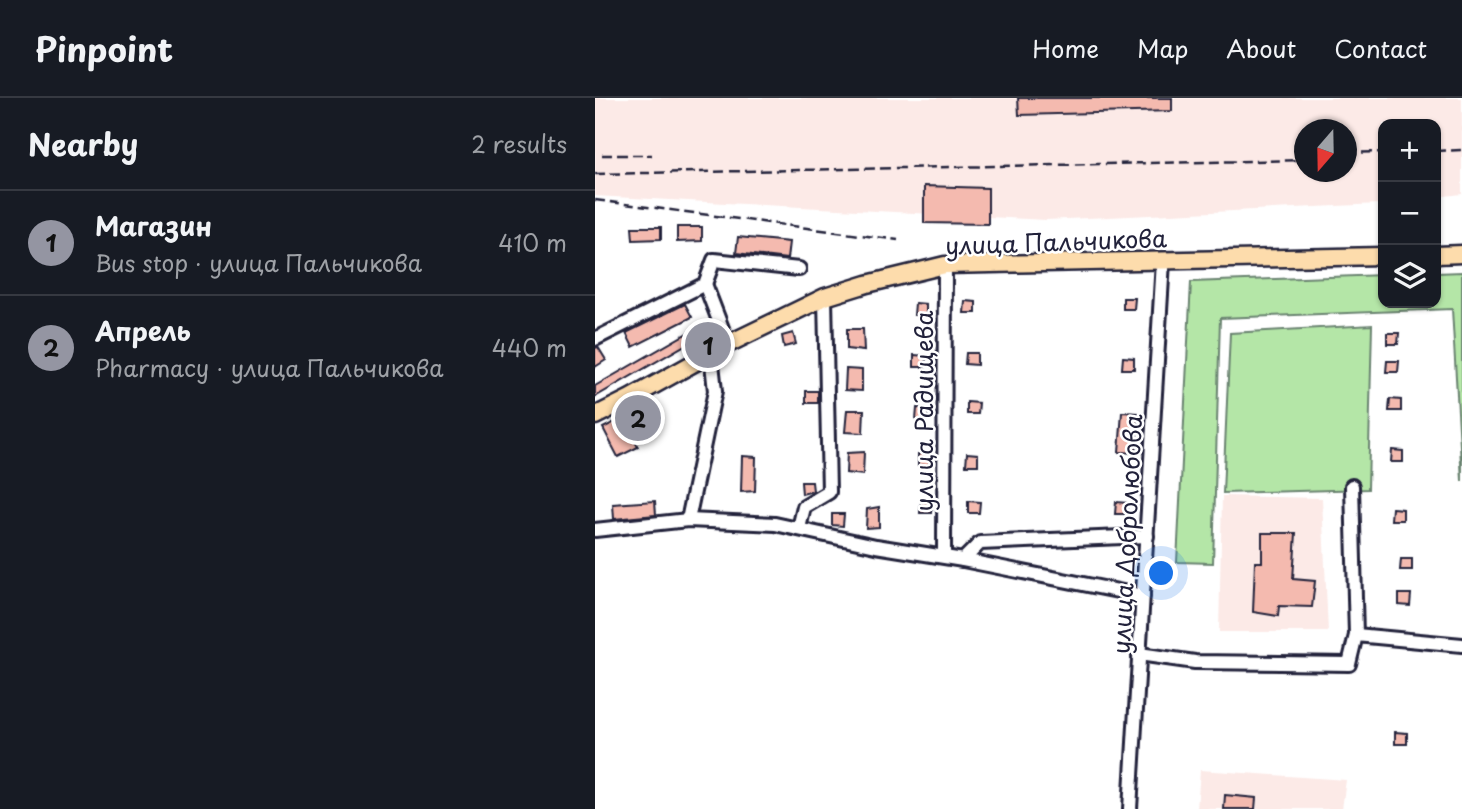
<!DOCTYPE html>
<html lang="en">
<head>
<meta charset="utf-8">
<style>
	body { margin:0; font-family:"Playpen Sans",sans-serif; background:#20242c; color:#f1f3f6 }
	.controls { position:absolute; right:21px; top:21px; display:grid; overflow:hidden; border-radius:14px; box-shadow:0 2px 5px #0004 }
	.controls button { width:63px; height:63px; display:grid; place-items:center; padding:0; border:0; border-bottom:2px solid #363941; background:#171b24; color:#f1f3f6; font:35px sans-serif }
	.compass { position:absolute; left:699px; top:21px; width:63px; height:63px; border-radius:50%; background:#171b24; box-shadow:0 2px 5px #0004; rotate:200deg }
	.you { position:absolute; left:567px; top:476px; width:24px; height:24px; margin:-18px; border:5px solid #fff; border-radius:50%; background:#1a73e8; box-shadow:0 0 0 10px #1a73e833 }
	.badge { display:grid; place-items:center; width:46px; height:46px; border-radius:50%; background:#9495a2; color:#111; font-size:23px; font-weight:700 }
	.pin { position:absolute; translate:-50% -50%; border:4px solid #fff; box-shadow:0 2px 7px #0006 }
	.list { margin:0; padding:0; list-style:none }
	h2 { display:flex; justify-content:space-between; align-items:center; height:91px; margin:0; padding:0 28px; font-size:30px }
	h2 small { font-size:23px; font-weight:400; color:#9ea1a6 }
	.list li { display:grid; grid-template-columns:46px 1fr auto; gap:21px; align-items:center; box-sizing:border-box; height:105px; padding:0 28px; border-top:2px solid #363941 }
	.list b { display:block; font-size:26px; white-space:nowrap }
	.list p { margin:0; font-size:23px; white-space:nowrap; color:#9ea1a6 }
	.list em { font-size:23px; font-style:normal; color:#9ea1a6 }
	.icon { flex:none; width:38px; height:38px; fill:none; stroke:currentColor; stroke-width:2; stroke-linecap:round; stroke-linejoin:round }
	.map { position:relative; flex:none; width:867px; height:711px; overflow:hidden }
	header { display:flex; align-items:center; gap:42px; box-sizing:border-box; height:98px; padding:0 35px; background:#171b24; border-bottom:2px solid #363941 }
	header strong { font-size:33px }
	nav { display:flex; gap:38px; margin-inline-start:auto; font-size:24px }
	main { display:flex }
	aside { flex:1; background:#171b24 }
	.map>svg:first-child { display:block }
	.built { fill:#fceae7; fill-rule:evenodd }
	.green { fill:#b4e6a7; stroke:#6b8471; stroke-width:2 }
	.building { fill:#f4baaf; stroke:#22223b; stroke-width:2 }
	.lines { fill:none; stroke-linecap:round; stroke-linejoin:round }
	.minor-casing { stroke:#22223b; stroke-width:18 }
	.major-casing { stroke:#22223b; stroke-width:21 }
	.minor { stroke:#fff; stroke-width:12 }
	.major { stroke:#fddcac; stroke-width:16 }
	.rail { stroke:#22223b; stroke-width:2.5; stroke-dasharray:10 5; stroke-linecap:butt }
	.labels { text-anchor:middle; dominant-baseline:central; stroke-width:5; stroke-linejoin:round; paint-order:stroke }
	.street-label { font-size:24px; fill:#22223b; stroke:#fff }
</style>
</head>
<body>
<header>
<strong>Pinpoint</strong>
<nav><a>Home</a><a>Map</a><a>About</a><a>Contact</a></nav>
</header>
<main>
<aside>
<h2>Nearby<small>2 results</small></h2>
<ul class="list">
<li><span class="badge">1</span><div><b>Магазин</b><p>Bus stop · улица Пальчикова</p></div><em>410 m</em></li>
<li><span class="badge">2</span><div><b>Апрель</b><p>Pharmacy · улица Пальчикова</p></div><em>440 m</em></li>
</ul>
</aside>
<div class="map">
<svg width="867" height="711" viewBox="0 0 867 711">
	<rect width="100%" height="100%" fill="#fff"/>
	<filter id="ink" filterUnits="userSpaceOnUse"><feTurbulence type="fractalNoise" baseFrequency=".0143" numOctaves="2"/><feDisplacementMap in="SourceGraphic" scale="14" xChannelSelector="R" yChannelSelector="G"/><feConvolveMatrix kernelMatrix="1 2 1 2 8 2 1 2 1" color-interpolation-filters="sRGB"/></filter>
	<g filter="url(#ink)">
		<!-- built -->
		<g class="built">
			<path d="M0,0h867v96l-26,3v-73h-53v79l-4,1 -333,16 -451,-24zM710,32h42v42h-42z"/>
			<polygon points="627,398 727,400 733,534 624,534"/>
			<polygon points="605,672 751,682 747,711 602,711"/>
		</g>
		<!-- green -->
		<g class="green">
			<polygon points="867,174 867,383 857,211 625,220 618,465 582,464 596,184 788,177 788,205 841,205 841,175"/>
			<polygon points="777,227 773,391 628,395 635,235"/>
		</g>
		<!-- building -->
		<g class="building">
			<polygon points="423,0 577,0 577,13 424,17"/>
			<polygon points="329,88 393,90 393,126 329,125"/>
			<polygon points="37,129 66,129 66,141 38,142"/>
			<polygon points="82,129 107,129 107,143 82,144"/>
			<polygon points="143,139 194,144 192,161 141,155"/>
			<polygon points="528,200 540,200 539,211 528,211"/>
			<polygon points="370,203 381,204 381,215 369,215"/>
			<polygon points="320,205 331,206 331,217 319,217"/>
			<polygon points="90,206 97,219 38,249 31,235"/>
			<polygon points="110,225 114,233 0,299 0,288"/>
			<polygon points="252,231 268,231 269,253 252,251"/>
			<polygon points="198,235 201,246 189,249 187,238"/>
			<polygon points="792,235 804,235 803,246 792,246"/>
			<polygon points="3,249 11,262 0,269 0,250"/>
			<polygon points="371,255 382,255 382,267 370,266"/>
			<polygon points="319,257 331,258 331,269 319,269"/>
			<polygon points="528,259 539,260 539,271 527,271"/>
			<polygon points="792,263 804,263 803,274 791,274"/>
			<polygon points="251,271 267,272 267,293 250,292"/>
			<rect x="211" y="293" width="12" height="12"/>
			<polygon points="795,301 806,302 806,313 794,313"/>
			<polygon points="372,304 384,305 383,316 372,316"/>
			<polygon points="322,310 333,311 333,322 321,322"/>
			<polygon points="46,311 58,334 40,343 43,349 23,359 8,330"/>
			<polygon points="252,312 269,312 268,335 250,334"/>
			<polygon points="527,314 543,315 541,355 524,354"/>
			<polygon points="797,352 808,353 808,364 796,364"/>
			<polygon points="269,354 268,377 251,375 252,355"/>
			<polygon points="372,355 383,356 383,367 371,367"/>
			<polygon points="323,356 335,356 334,368 323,367"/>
			<polygon points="147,358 161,359 160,393 146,394"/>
			<polygon points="206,384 217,384 218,393 207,396"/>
			<polygon points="60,403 61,417 19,421 18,406"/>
			<polygon points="373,403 385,404 384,415 373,415"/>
			<polygon points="326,404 337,404 337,415 325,415"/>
			<polygon points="521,404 532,405 532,416 520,416"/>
			<polygon points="284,409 284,429 271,430 272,411"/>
			<polygon points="797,410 808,411 808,422 796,422"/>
			<polygon points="237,416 249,416 248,428 237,427"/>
			<polygon points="667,435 701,435 698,481 720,483 717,509 684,508 683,518 658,514 660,464 667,464"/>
			<polygon points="806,461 817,461 817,472 805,472"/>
			<polygon points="804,496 816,496 815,508 804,507"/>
			<polygon points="800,634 812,635 812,646 800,646"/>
			<polygon points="630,697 661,700 660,711 629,711"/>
		</g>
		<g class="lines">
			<defs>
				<g id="minor">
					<polyline points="110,186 133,246"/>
					<polyline points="0,241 110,186 119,162 204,171"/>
					<polyline points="757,388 761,537"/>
					<polyline points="93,422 120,293 116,256"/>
					<polyline points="204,430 209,409 234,394 230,199"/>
					<polyline points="0,432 93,422 180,426 281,448 368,462 385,445 552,438"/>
					<polyline points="349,458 350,167"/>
					<polyline points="368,462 548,498"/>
					<polyline points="544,556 600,564 754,566 761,537 867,547"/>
					<polyline points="535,711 568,163"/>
				</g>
				<g id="major">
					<polyline points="841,157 867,156"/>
					<polyline points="0,318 34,301 133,246 230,199 272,186 350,167 788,158"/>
				</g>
			</defs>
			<!-- minor casing -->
			<use href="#minor" class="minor-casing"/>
			<!-- major casing -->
			<use href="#major" class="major-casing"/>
			<!-- minor -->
			<use href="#minor" class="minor"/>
			<!-- major -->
			<use href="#major" class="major"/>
			<!-- rail -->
			<g class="rail">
				<polyline points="841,53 867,52"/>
				<polyline points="752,55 788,54"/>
				<polyline points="7,57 57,57"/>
				<polyline points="0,76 710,62"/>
				<polyline points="0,102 303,142"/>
			</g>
		</g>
	</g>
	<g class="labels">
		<!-- street labels -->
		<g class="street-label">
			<text transform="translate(461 143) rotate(-2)">улица Пальчикова</text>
			<text transform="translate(328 313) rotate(-90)">улица Радищева</text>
			<text transform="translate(531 436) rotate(-87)">улица Добролюбова</text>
		</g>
	</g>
</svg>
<div class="controls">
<button>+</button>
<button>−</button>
<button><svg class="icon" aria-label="layers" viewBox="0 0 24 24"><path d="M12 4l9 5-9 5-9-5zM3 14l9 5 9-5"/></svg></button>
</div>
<svg class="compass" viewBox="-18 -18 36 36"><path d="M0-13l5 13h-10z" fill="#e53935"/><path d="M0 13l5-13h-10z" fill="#9ea1a6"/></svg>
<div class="you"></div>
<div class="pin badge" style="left:113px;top:247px">1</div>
<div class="pin badge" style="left:43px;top:320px">2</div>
</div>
</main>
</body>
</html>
